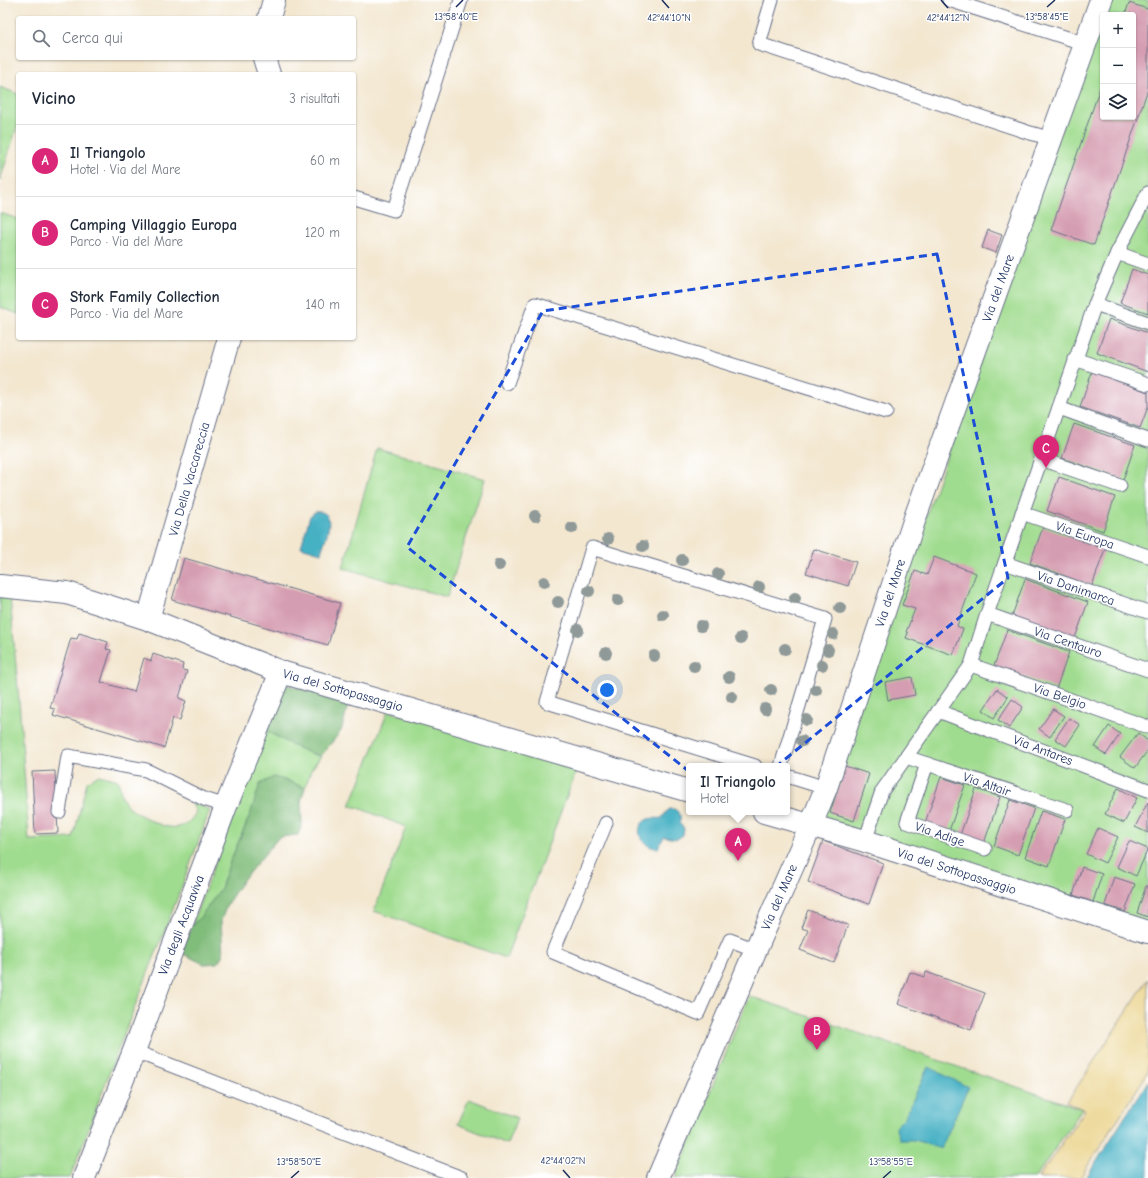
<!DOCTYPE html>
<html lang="it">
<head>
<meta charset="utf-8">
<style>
	body { margin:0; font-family:"Comic Neue",sans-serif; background:#f2f2f3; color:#1f2937 }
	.controls { position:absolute; right:12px; top:12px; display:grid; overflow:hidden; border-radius:4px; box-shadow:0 1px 3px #0004 }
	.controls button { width:36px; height:36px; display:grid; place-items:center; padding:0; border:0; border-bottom:1px solid #e0e1e3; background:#fff; color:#1f2937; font:20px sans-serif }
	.you { position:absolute; left:607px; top:690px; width:14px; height:14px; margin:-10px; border:3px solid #fff; border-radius:50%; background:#1a73e8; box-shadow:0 0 0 6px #1a73e833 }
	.badge { display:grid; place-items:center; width:26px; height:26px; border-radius:50%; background:#db2777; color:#fff; font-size:13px; font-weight:700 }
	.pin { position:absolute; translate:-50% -33px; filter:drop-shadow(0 1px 2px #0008) }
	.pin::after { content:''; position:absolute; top:21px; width:14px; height:12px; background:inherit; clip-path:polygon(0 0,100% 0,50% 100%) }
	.popup { position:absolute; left:686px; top:763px; width:104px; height:52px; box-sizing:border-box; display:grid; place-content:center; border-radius:4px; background:#fff; filter:drop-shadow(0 1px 3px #0005); font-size:13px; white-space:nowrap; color:#747a83 }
	.popup b { font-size:15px; color:#1f2937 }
	.popup::after { content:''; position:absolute; left:50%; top:100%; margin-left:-8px; border:8px solid transparent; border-top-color:#fff }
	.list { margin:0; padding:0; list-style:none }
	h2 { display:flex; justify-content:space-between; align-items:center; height:52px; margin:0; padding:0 16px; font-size:17px }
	h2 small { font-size:13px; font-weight:400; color:#747a83 }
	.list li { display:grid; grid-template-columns:26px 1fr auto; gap:12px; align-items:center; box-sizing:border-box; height:72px; padding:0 16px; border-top:1px solid #e0e1e3 }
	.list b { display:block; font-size:15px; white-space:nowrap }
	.list p { margin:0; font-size:13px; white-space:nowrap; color:#747a83 }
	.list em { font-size:13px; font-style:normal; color:#747a83 }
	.icon { flex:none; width:22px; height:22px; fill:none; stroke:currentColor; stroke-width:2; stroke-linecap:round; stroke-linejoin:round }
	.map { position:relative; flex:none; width:1148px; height:1178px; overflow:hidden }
	.search { position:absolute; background:#fff; box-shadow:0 1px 3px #0004; left:16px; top:16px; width:340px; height:44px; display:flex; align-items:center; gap:10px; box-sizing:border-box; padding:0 14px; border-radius:4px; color:#747a83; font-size:15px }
	.panel { position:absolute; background:#fff; box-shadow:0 1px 3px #0004; left:16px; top:72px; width:340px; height:268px; border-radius:4px }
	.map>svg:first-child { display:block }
	.green { fill:#a0dc8f; stroke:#5e8676; fill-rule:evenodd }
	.forest { fill:#80bc7a; stroke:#4e766c }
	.sand { fill:#eeda9e; stroke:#84847e }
	.water { fill:#46b1c4; stroke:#307091 }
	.building { fill:#d59db1 }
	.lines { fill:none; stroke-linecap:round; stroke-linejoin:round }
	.lane-casing { stroke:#676f86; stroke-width:15 }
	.street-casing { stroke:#676f86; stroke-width:24 }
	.lane { stroke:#fff; stroke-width:13 }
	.street { stroke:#fff; stroke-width:22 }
	.tree { fill:#8e9998 }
	.marked { fill:none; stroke:#1d4ed8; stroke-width:3; stroke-dasharray:8 5; stroke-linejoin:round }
	.ticks { fill:none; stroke:#1b2f5e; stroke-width:1.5 }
	.labels { text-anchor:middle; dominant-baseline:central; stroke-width:3; stroke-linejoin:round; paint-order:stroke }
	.street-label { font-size:13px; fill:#1b2f5e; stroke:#fff }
	.ticks-label { font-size:10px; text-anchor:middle; fill:#1b2f5e; stroke:#fff; stroke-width:3; stroke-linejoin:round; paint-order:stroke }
</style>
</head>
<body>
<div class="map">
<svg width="1148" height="1178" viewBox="0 0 1148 1178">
	<rect width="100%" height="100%" fill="#fff"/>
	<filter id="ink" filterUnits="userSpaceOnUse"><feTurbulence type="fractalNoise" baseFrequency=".025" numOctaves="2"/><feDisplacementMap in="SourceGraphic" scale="8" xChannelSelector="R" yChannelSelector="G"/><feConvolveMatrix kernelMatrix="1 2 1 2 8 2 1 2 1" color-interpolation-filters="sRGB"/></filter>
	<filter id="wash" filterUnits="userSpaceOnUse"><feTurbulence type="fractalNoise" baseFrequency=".012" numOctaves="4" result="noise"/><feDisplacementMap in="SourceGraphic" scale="16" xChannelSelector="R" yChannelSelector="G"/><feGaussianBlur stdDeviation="0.9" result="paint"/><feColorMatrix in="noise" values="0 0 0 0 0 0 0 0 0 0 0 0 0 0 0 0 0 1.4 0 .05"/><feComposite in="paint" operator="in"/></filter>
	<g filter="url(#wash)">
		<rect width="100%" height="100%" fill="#f3e7d0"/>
		<!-- green -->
		<g class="green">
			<path d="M1106,0h42v927l-327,-109zM1103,15h30v102h-30z"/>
			<polygon points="0,87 18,94 18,124 0,180"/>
			<polygon points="0,213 18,219 18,314 0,307"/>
			<polygon points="377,448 485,479 447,597 343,568"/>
			<path d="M0,596l10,1 9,103 10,140 44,-2 14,-56 12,-7 19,5c2,7 3,18 8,24 4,6 14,11 20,14 19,10 38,17 50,-6l-5,-10 19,8 -26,71 -60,153 -54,144h-70z"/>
			<polygon points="388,711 578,766 506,958 374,911 406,827 359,808 350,806"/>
			<polygon points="265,730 312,754 321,756 311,770 305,788 288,781 250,815 230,862 221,889 201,916 191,927"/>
			<polygon points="749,996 1082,1109 1035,1178 675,1178"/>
			<polygon points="469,1099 517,1118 507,1144 458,1124"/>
		</g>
		<!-- forest -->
		<g class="forest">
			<path d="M284,684l65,18 -8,29 -20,25c-20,-4 -38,-16 -56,-26z"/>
			<polygon points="274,777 288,781 305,788 301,801 302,824 298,835 279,837 243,880 227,904 221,921 223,954 218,963 204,964 181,953 191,927 201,916 221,888 230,862 250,815 260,784"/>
		</g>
		<!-- sand -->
		<polygon class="sand" points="1148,979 1148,1072 1080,1178 1038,1178 1085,1110 1067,1102"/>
		<!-- water -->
		<g class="water">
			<path d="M315,512c25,-3 9,29 6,41l-20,-6 9,-31z"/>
			<path d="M670,809h4c6,3 8,8 5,14l5,5 -1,7 -6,4 -13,-2 -6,11c-14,1 -27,-18 -12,-28 5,-3 10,-1 16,-2l5,-7z"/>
			<polygon points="928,1067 968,1087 941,1149 915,1140 900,1140 895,1127 905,1117"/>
			<polygon points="1148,1081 1148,1178 1086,1178"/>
		</g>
		<g id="blocks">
			<!-- building -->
			<g class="building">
				<polygon points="1129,3 1148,9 1148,89 1094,245 1051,230 1103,79 1103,117 1133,117 1133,15 1125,15"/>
				<polygon points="988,230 1002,235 996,253 982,248"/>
				<polygon points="1132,269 1148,275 1148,313 1120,303"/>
				<polygon points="1109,319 1148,333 1148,372 1097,353"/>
				<polygon points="1092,372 1148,392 1148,407 1140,428 1080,407"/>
				<polygon points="1074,424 1135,445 1123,480 1062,458"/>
				<polygon points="1059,477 1115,497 1103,531 1047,511"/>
				<polygon points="1043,527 1105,549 1092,586 1030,563"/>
				<polygon points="814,549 856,562 848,586 806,573"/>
				<polygon points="934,557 976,573 957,626 963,629 953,655 906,638 908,633 906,632 915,609 902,605 915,571 927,575"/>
				<polygon points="184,558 340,603 328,645 172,600"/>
				<polygon points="1025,579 1088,602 1075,638 1012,616"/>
				<polygon points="1007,630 1069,652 1056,689 994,666"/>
				<polygon points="79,633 108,642 106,649 111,650 101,682 134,692 144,658 151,661 153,654 183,664 182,670 187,671 179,698 186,701 180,720 173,718 164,748 53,715 55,709 50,708 71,638 77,639"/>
				<polygon points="912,677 915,695 888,700 885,682"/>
				<polygon points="997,689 1008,697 994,718 983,710"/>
				<polygon points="1012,699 1023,707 1009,728 998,720"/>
				<polygon points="1053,709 1064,716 1050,737 1039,729"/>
				<polygon points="1069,718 1080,725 1066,746 1055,739"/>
				<polygon points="1109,726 1120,734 1106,755 1095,747"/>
				<polygon points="1138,733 1148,741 1148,750 1135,768 1120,757"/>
				<polygon points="845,766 869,774 854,821 830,813"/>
				<polygon points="55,771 58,833 35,834 32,772"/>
				<polygon points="941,777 965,785 949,831 925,823"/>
				<polygon points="1118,788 1137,798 1124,823 1105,814"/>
				<polygon points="976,789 1000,797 984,843 960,835"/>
				<polygon points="1010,800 1034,808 1018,855 994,846"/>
				<polygon points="1148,802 1148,833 1135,827"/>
				<polygon points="1041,811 1065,819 1049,866 1025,857"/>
				<polygon points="1098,828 1118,837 1105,863 1086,854"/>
				<polygon points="823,841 883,863 869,904 808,882"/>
				<polygon points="1129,841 1148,849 1136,876 1117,867"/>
				<polygon points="1082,867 1102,874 1093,902 1073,895"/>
				<polygon points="1114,877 1135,884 1125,912 1105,905"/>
				<polygon points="1146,886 1148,886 1148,917 1137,913"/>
				<polygon points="808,910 848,925 834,963 800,950 808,930 801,928"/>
				<polygon points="910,972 925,977 926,972 985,993 971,1030 898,1004"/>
			</g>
		</g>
	</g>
	<g filter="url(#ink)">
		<use href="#blocks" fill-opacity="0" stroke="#676f86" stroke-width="1"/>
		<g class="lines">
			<defs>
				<g id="lane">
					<polyline points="772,0 759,44 1027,132 1052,139"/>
					<polyline points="949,0 1086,44"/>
					<polyline points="354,198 394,210 461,0"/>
					<polyline points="1117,253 1148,264"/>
					<polyline points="1095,304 1148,323"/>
					<polyline points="1075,359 1148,384"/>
					<polyline points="507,383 535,304 886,412"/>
					<polyline points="1059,408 1148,440"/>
					<polyline points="1041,459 1120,486"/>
					<polyline points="1022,513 1148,556"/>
					<polyline points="1005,563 1148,612"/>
					<polyline points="987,614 1148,670"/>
					<polyline points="971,665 1148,727"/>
					<polyline points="938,711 1148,790"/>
					<polyline points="906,757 1067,810"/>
					<polyline points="927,764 907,822 985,849"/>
					<polyline points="755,766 547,702 592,548 825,619 781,766"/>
					<polyline points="787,776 826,788"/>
					<polyline points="59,812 68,756 146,770 204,799 226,806"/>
					<polyline points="606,823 553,952 698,1013 730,940 756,950"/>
					<polyline points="865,841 882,791 971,665 987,614 1095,304 1117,253 1148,193"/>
					<polyline points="134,1051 462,1178"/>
				</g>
				<g id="street">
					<polyline points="269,18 274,0"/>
					<polyline points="264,58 269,74"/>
					<polyline points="0,586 67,593 148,619 281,672 689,791"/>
					<polyline points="148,619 229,338"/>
					<polyline points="764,812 865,841 1148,932"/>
					<polyline points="84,1178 134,1051 226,806 281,672"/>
					<polyline points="658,1178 753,956 811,825 826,788 916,515 1101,0"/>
				</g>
			</defs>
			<!-- lane casing -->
			<use href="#lane" class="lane-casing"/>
			<!-- street casing -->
			<use href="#street" class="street-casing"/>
			<!-- lane -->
			<use href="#lane" class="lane"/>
			<!-- street -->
			<use href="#street" class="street"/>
		</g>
		<!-- trees -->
		<g class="tree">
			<circle cx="535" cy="516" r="6"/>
			<circle cx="572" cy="528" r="6"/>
			<circle cx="608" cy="539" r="6"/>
			<circle cx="643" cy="546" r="6"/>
			<circle cx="682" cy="560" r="6"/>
			<circle cx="499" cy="565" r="6"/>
			<circle cx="718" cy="574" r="6"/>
			<circle cx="544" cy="582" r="6"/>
			<circle cx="759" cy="587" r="6"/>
			<circle cx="589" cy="591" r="6"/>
			<circle cx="795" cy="598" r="6"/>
			<circle cx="618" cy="600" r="6"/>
			<circle cx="558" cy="602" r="6"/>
			<circle cx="840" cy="608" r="6"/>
			<circle cx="663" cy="615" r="6"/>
			<circle cx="701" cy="626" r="6"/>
			<circle cx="578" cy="630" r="6"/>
			<circle cx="833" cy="634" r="6"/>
			<circle cx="741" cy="638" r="6"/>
			<circle cx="785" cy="649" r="6"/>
			<circle cx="828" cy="650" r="6"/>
			<circle cx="606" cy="653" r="6"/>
			<circle cx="654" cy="656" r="6"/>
			<circle cx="822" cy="665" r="6"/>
			<circle cx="694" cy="666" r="6"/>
			<circle cx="729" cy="677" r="6"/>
			<circle cx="771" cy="690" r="6"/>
			<circle cx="816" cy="690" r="6"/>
			<circle cx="732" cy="697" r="6"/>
			<circle cx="765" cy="709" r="6"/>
			<circle cx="807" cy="720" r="6"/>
			<circle cx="802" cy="741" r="6"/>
		</g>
	</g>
	<!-- marked area -->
	<path class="marked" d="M937,254l71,324 -278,226 -323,-257 136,-236z"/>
	<!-- ticks -->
	<path class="ticks" d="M662,0l7,8M941,0l7,8M456,7l7,-7M1047,7l8,-7M563,1170l7,8M291,1178l8,-7M883,1178l8,-7"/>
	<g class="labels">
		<!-- street labels -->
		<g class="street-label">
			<text transform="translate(998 288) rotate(-70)">Via del Mare</text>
			<text transform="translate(189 479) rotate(-74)">Via Della Vaccareccia</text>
			<text transform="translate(1085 535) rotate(19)">Via Europa</text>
			<text transform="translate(1076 588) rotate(19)">Via Danimarca</text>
			<text transform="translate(890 593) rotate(-72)">Via del Mare</text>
			<text transform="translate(1068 642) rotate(19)">Via Centauro</text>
			<text transform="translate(343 690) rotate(16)">Via del Sottopassaggio</text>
			<text transform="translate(1060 696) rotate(19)">Via Belgio</text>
			<text transform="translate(1043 750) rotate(21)">Via Antares</text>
			<text transform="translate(987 784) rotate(19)">Via Altair</text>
			<text transform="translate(940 834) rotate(19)">Via Adige</text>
			<text transform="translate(957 871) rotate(18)">Via del Sottopassaggio</text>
			<text transform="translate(779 897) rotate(-66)">Via del Mare</text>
			<text transform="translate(181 925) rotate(-69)">Via degli Acquaviva</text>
		</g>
	</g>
	<g class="ticks-label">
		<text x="456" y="20">13°58'40"E</text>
		<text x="1047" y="20">13°58'45"E</text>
		<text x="669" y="21">42°44'10"N</text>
		<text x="948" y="21">42°44'12"N</text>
		<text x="563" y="1164">42°44'02"N</text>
		<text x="299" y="1165">13°58'50"E</text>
		<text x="891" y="1165">13°58'55"E</text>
	</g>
</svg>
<div class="controls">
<button>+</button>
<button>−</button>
<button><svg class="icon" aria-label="layers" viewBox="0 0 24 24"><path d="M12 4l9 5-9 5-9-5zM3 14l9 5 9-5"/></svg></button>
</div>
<div class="you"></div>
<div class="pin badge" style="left:738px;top:861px">A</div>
<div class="popup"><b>Il Triangolo</b>Hotel</div>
<div class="pin badge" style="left:817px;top:1050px">B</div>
<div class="pin badge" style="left:1046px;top:468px">C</div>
<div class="search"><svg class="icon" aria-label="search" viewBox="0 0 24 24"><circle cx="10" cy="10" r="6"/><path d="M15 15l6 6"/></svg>Cerca qui</div>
<section class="panel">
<h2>Vicino<small>3 risultati</small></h2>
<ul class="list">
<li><span class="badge">A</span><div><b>Il Triangolo</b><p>Hotel · Via del Mare</p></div><em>60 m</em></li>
<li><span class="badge">B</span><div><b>Camping Villaggio Europa</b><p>Parco · Via del Mare</p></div><em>120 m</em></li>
<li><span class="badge">C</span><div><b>Stork Family Collection</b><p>Parco · Via del Mare</p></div><em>140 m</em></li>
</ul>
</section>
</div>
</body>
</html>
